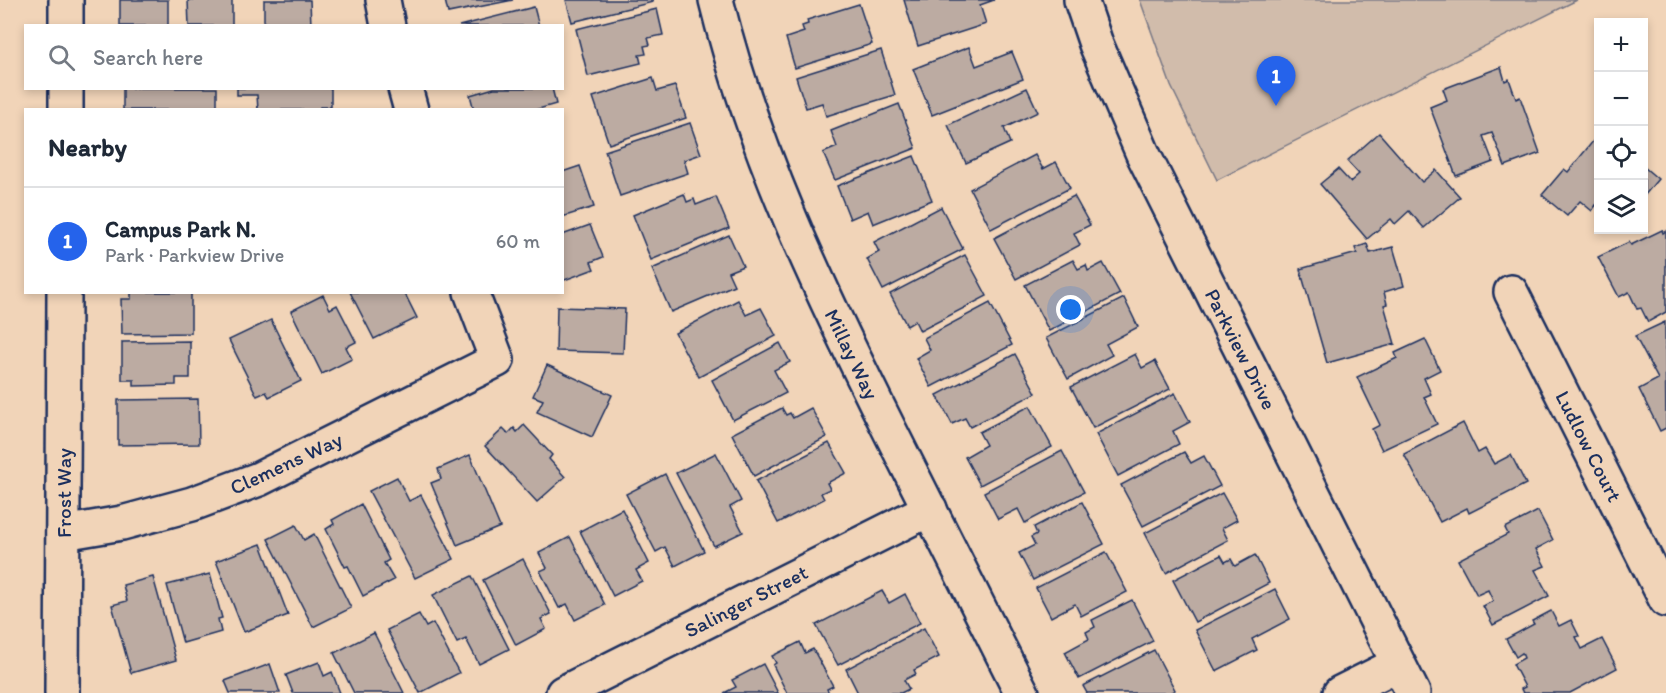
<!DOCTYPE html>
<html lang="en">
<head>
<meta charset="utf-8">
<style>
	body { margin:0; font-family:Itim,sans-serif; background:#f6f6f7; color:#1f2937 }
	.controls { position:absolute; right:18px; top:18px; display:grid; overflow:hidden; border-radius:0px; box-shadow:0 3px 9px #0003 }
	.controls button { width:54px; height:54px; display:grid; place-items:center; padding:0; border:0; border-bottom:2px solid #e0e1e3; background:#fff; color:#1f2937; font:30px sans-serif }
	.you { position:absolute; left:1071px; top:310px; width:21px; height:21px; margin:-15px; border:4px solid #fff; border-radius:50%; background:#1a73e8; box-shadow:0 0 0 9px #1a73e833 }
	.badge { display:grid; place-items:center; width:39px; height:39px; border-radius:50%; background:#2563eb; color:#fff; font-size:20px; font-weight:700 }
	.pin { position:absolute; translate:-50% -50px; filter:drop-shadow(0 2px 3px #0008) }
	.pin::after { content:''; position:absolute; top:32px; width:21px; height:18px; background:inherit; clip-path:polygon(0 0,100% 0,50% 100%) }
	.list { margin:0; padding:0; list-style:none }
	h2 { display:flex; justify-content:space-between; align-items:center; height:78px; margin:0; padding:0 24px; font-size:26px }
	h2 small { font-size:20px; font-weight:400; color:#747a83 }
	.list li { display:grid; grid-template-columns:39px 1fr auto; gap:18px; align-items:center; box-sizing:border-box; height:108px; padding:0 24px; border-top:2px solid #e0e1e3 }
	.list b { display:block; font-size:22px; white-space:nowrap }
	.list p { margin:0; font-size:20px; white-space:nowrap; color:#747a83 }
	.list em { font-size:20px; font-style:normal; color:#747a83 }
	.icon { flex:none; width:33px; height:33px; fill:none; stroke:currentColor; stroke-width:2; stroke-linecap:round; stroke-linejoin:round }
	.map { position:relative; flex:none; width:1666px; height:693px; overflow:hidden }
	.search { position:absolute; background:#fff; box-shadow:0 3px 9px #0003; left:24px; top:24px; width:540px; height:66px; display:flex; align-items:center; gap:15px; box-sizing:border-box; padding:0 21px; border-radius:0px; color:#747a83; font-size:22px }
	.panel { position:absolute; background:#fff; box-shadow:0 3px 9px #0003; left:24px; top:108px; width:540px; height:186px; border-radius:0px }
	.map>svg:first-child { display:block }
	.green { fill:#d1bcab; stroke:#767684; stroke-width:1.5 }
	.building { fill:#bcaba2; stroke:#1b2f5e; stroke-width:1.5 }
	.lines { fill:none; stroke-linecap:round; stroke-linejoin:round }
	.minor-casing { stroke:#1b2f5e; stroke-width:38 }
	.tertiary-casing { stroke:#1b2f5e; stroke-width:38 }
	.minor { stroke:#f1d4b8; stroke-width:33 }
	.tertiary { stroke:#f1d4b8; stroke-width:33 }
	.labels { text-anchor:middle; dominant-baseline:central; stroke-width:5; stroke-linejoin:round; paint-order:stroke }
	.street-label { font-size:21px; fill:#1b2f5e; stroke:#f1d4b8 }
</style>
</head>
<body>
<div class="map">
<svg width="1666" height="693" viewBox="0 0 1666 693">
	<rect width="100%" height="100%" fill="#f1d4b8"/>
	<filter id="ink" filterUnits="userSpaceOnUse"><feTurbulence type="fractalNoise" baseFrequency=".0167" numOctaves="2"/><feDisplacementMap in="SourceGraphic" scale="12" xChannelSelector="R" yChannelSelector="G"/><feConvolveMatrix kernelMatrix="1 2 1 2 8 2 1 2 1" color-interpolation-filters="sRGB"/></filter>
	<g filter="url(#ink)">
		<!-- green -->
		<polygon class="green" points="1140,0 1577,0 1217,180 1171,86"/>
		<!-- building -->
		<g class="building">
			<rect x="120" y="0" width="48" height="26"/>
			<polygon points="188,0 232,0 232,26 189,26"/>
			<polygon points="264,0 310,0 311,26 264,26"/>
			<polygon points="445,0 513,0 448,13"/>
			<polygon points="566,0 653,0 653,2 572,22"/>
			<polygon points="904,0 994,0 980,5 986,24 918,46"/>
			<polygon points="859,4 872,44 795,68 786,38 804,32 802,26 808,24 807,20"/>
			<polygon points="534,7 539,26 459,26"/>
			<polygon points="657,9 663,35 648,38 650,45 644,46 646,54 639,55 641,63 588,76 576,29"/>
			<polygon points="969,47 976,66 1012,52 1023,79 932,115 913,69"/>
			<polygon points="881,50 895,95 826,116 822,103 806,108 796,77"/>
			<polygon points="1501,67 1505,81 1509,79 1516,99 1520,97 1540,153 1505,166 1492,133 1483,136 1493,162 1456,176 1430,107 1447,100 1443,89"/>
			<polygon points="653,78 657,91 675,86 686,118 609,144 593,97"/>
			<rect x="123" y="88" width="94" height="22"/>
			<polygon points="237,88 331,88 331,107 320,107 320,110 258,110 257,95 237,95"/>
			<polygon points="552,88 556,104 535,110 474,110 470,95 494,88"/>
			<polygon points="1027,88 1038,112 1004,128 1010,143 966,163 948,125"/>
			<polygon points="899,104 916,148 835,180 823,153 837,147 831,131"/>
			<polygon points="690,123 701,154 684,160 688,173 620,196 605,151"/>
			<polygon points="1379,133 1422,182 1436,170 1460,197 1424,228 1409,211 1395,224 1391,219 1367,239 1320,184 1338,169 1350,182 1359,174 1347,161"/>
			<polygon points="1598,135 1598,207 1596,205 1592,211 1580,201 1567,216 1542,195 1564,169 1568,172"/>
			<polygon points="1035,155 1043,169 1056,162 1070,188 991,229 970,189"/>
			<polygon points="914,156 932,200 873,224 868,211 850,219 837,186"/>
			<polygon points="580,166 594,207 562,217 562,172"/>
			<polygon points="1644,167 1658,179 1644,196"/>
			<polygon points="684,194 687,202 694,199 696,205 716,197 729,228 651,260 633,215"/>
			<polygon points="1074,196 1090,225 1074,233 1080,245 1016,279 994,238"/>
			<polygon points="941,207 963,249 883,290 867,259 879,252 874,242"/>
			<polygon points="590,225 603,257 591,262 594,269 562,281 562,235"/>
			<polygon points="1662,230 1663,233 1666,231 1666,312 1648,322 1641,308 1637,309 1629,292 1619,297 1598,257 1629,242 1631,245"/>
			<polygon points="729,235 743,266 728,272 734,285 671,312 652,269"/>
			<polygon points="1367,244 1370,253 1393,247 1398,264 1404,286 1384,292 1387,304 1384,305 1395,344 1327,363 1300,269 1357,253 1355,248"/>
			<polygon points="965,255 987,296 920,331 915,321 907,326 890,294"/>
			<polygon points="1073,260 1078,269 1086,265 1088,271 1103,263 1120,294 1049,331 1025,285"/>
			<polygon points="131,292 191,292 191,333 122,334 121,299 131,299"/>
			<polygon points="350,292 404,292 417,318 374,339"/>
			<polygon points="323,295 330,309 337,305 356,342 346,347 352,359 322,374 291,311"/>
			<polygon points="1124,298 1138,327 1106,344 1112,355 1068,379 1046,338"/>
			<polygon points="738,300 746,315 761,308 776,336 699,377 675,333"/>
			<polygon points="990,303 1012,345 931,387 916,358 930,350 924,338"/>
			<polygon points="557,307 625,309 623,353 556,351"/>
			<polygon points="271,320 301,381 269,397 266,392 257,396 229,340"/>
			<polygon points="1665,322 1666,428 1660,431 1639,389 1658,379 1635,336"/>
			<polygon points="1425,339 1440,370 1424,378 1431,394 1424,397 1437,424 1382,450 1372,429 1380,425 1357,377 1397,358 1395,353"/>
			<polygon points="190,341 190,378 176,378 176,385 134,386 134,380 122,380 122,342"/>
			<polygon points="780,343 790,362 774,370 786,393 733,420 712,380"/>
			<polygon points="1015,354 1036,393 970,427 965,418 952,424 937,395"/>
			<polygon points="1135,354 1142,368 1155,361 1170,389 1093,428 1071,387"/>
			<polygon points="547,365 612,395 592,437 537,412 543,400 533,396"/>
			<polygon points="1175,393 1190,422 1173,431 1179,444 1118,476 1096,434"/>
			<polygon points="198,399 199,444 118,445 118,400"/>
			<polygon points="1030,406 1052,447 980,485 965,457 986,445 979,432"/>
			<polygon points="782,408 786,415 790,413 793,418 811,408 827,437 754,476 732,434"/>
			<polygon points="1463,423 1478,453 1485,449 1494,464 1511,455 1526,484 1469,513 1467,508 1440,522 1404,454"/>
			<polygon points="524,425 552,455 549,459 565,477 537,502 485,446 503,429 508,434 514,428 517,432"/>
			<polygon points="829,443 846,473 827,483 830,489 821,493 824,499 778,523 756,481"/>
			<polygon points="1062,451 1084,492 1025,523 1018,509 998,519 984,492"/>
			<polygon points="1184,452 1191,463 1204,456 1220,486 1143,526 1121,485"/>
			<polygon points="716,453 741,501 730,507 743,532 714,546 676,473"/>
			<polygon points="470,455 500,527 457,545 431,483 441,479 438,469"/>
			<polygon points="665,474 704,551 675,566 665,547 656,552 626,494"/>
			<polygon points="397,477 409,501 421,495 454,559 415,578 369,491"/>
			<polygon points="1222,493 1237,520 1222,528 1228,540 1166,573 1145,533"/>
			<polygon points="1082,502 1104,544 1033,580 1019,553 1035,545 1031,537 1037,534 1034,527"/>
			<polygon points="361,504 389,560 384,563 394,580 363,596 348,566 345,567 326,529 334,524 332,520"/>
			<polygon points="622,509 649,563 636,570 642,581 613,596 580,531"/>
			<polygon points="1538,511 1553,540 1536,549 1545,566 1535,570 1549,596 1493,625 1483,606 1493,601 1488,590 1477,595 1458,560 1508,534 1505,528"/>
			<polygon points="296,525 304,540 314,534 351,608 313,627 268,539"/>
			<polygon points="570,537 605,605 575,620 567,604 559,608 540,571 547,568 539,553"/>
			<polygon points="261,544 288,615 244,632 216,561"/>
			<polygon points="1106,552 1127,592 1081,616 1075,604 1051,617 1036,588"/>
			<polygon points="1221,555 1225,562 1231,559 1235,566 1255,555 1269,583 1195,622 1173,580"/>
			<polygon points="523,559 551,614 541,619 546,629 516,645 483,580"/>
			<polygon points="210,574 222,618 218,619 221,632 183,643 167,585"/>
			<polygon points="472,576 509,649 479,664 466,639 457,643 433,595"/>
			<polygon points="153,577 176,660 131,673 112,605 127,601 123,585"/>
			<polygon points="1275,589 1290,619 1252,639 1257,650 1216,671 1195,630"/>
			<polygon points="882,591 889,603 905,594 920,623 838,665 816,625"/>
			<polygon points="1132,600 1153,641 1079,679 1065,652 1089,639 1086,632 1095,627 1092,620"/>
			<polygon points="1551,611 1559,626 1571,620 1579,636 1576,637 1582,649 1602,639 1617,668 1570,693 1523,693 1521,689 1525,687 1513,664 1524,658 1522,653 1516,657 1506,639 1534,624 1532,621"/>
			<polygon points="419,614 426,627 433,623 459,673 420,693 387,630"/>
			<polygon points="924,628 939,657 914,670 916,674 904,680 909,689 901,693 858,693 846,669"/>
			<polygon points="374,633 404,693 354,693 334,653"/>
			<polygon points="800,642 805,653 813,649 833,686 827,689 829,693 787,693 773,665 776,663 772,656"/>
			<polygon points="1154,650 1175,690 1170,693 1087,693 1083,686"/>
			<polygon points="319,662 324,676 332,672 340,693 293,693 286,675"/>
			<polygon points="270,664 280,693 230,693 225,681"/>
			<polygon points="763,664 778,693 724,693 736,687 732,680"/>
		</g>
		<g class="lines">
			<defs>
				<g id="minor">
					<polyline points="383,0 388,26"/>
					<path d="M716,0c37,151 104,291 173,429 45,88 89,176 133,264"/>
					<polyline points="66,26 66,0"/>
					<polyline points="405,88 411,110"/>
					<polyline points="66,110 66,88"/>
					<polyline points="1511,292 1666,600"/>
					<polyline points="63,533 122,523 192,504 259,479 497,360 471,292"/>
					<polyline points="62,693 64,292"/>
					<polyline points="563,693 930,509"/>
				</g>
				<g id="tertiary">
					<polyline points="1081,0 1096,44 1143,154 1413,693"/>
					<polyline points="1340,693 1398,664"/>
				</g>
			</defs>
			<!-- minor casing -->
			<use href="#minor" class="minor-casing"/>
			<!-- tertiary casing -->
			<use href="#tertiary" class="tertiary-casing"/>
			<!-- minor -->
			<use href="#minor" class="minor"/>
			<!-- tertiary -->
			<use href="#tertiary" class="tertiary"/>
		</g>
	</g>
	<g class="labels">
		<!-- street labels -->
		<g class="street-label">
			<text transform="translate(1241 349) rotate(63)">Parkview Drive</text>
			<text transform="translate(852 354) rotate(64)">Millay Way</text>
			<text transform="translate(1589 446) rotate(63)">Ludlow Court</text>
			<text transform="translate(286 463) rotate(-25)">Clemens Way</text>
			<text transform="translate(63 493) rotate(-90)">Frost Way</text>
			<text transform="translate(746 601) rotate(-27)">Salinger Street</text>
		</g>
	</g>
</svg>
<div class="controls">
<button>+</button>
<button>−</button>
<button><svg class="icon" aria-label="locate" viewBox="0 0 24 24"><circle cx="12" cy="12" r="6"/><path d="M12 2v4M12 18v4M2 12h4M18 12h4"/></svg></button>
<button><svg class="icon" aria-label="layers" viewBox="0 0 24 24"><path d="M12 4l9 5-9 5-9-5zM3 14l9 5 9-5"/></svg></button>
</div>
<div class="you"></div>
<div class="pin badge" style="left:1276px;top:106px">1</div>
<div class="search"><svg class="icon" aria-label="search" viewBox="0 0 24 24"><circle cx="10" cy="10" r="6"/><path d="M15 15l6 6"/></svg>Search here</div>
<section class="panel">
<h2>Nearby<small></small></h2>
<ul class="list">
<li><span class="badge">1</span><div><b>Campus Park N.</b><p>Park · Parkview Drive</p></div><em>60 m</em></li>
</ul>
</section>
</div>
</body>
</html>
